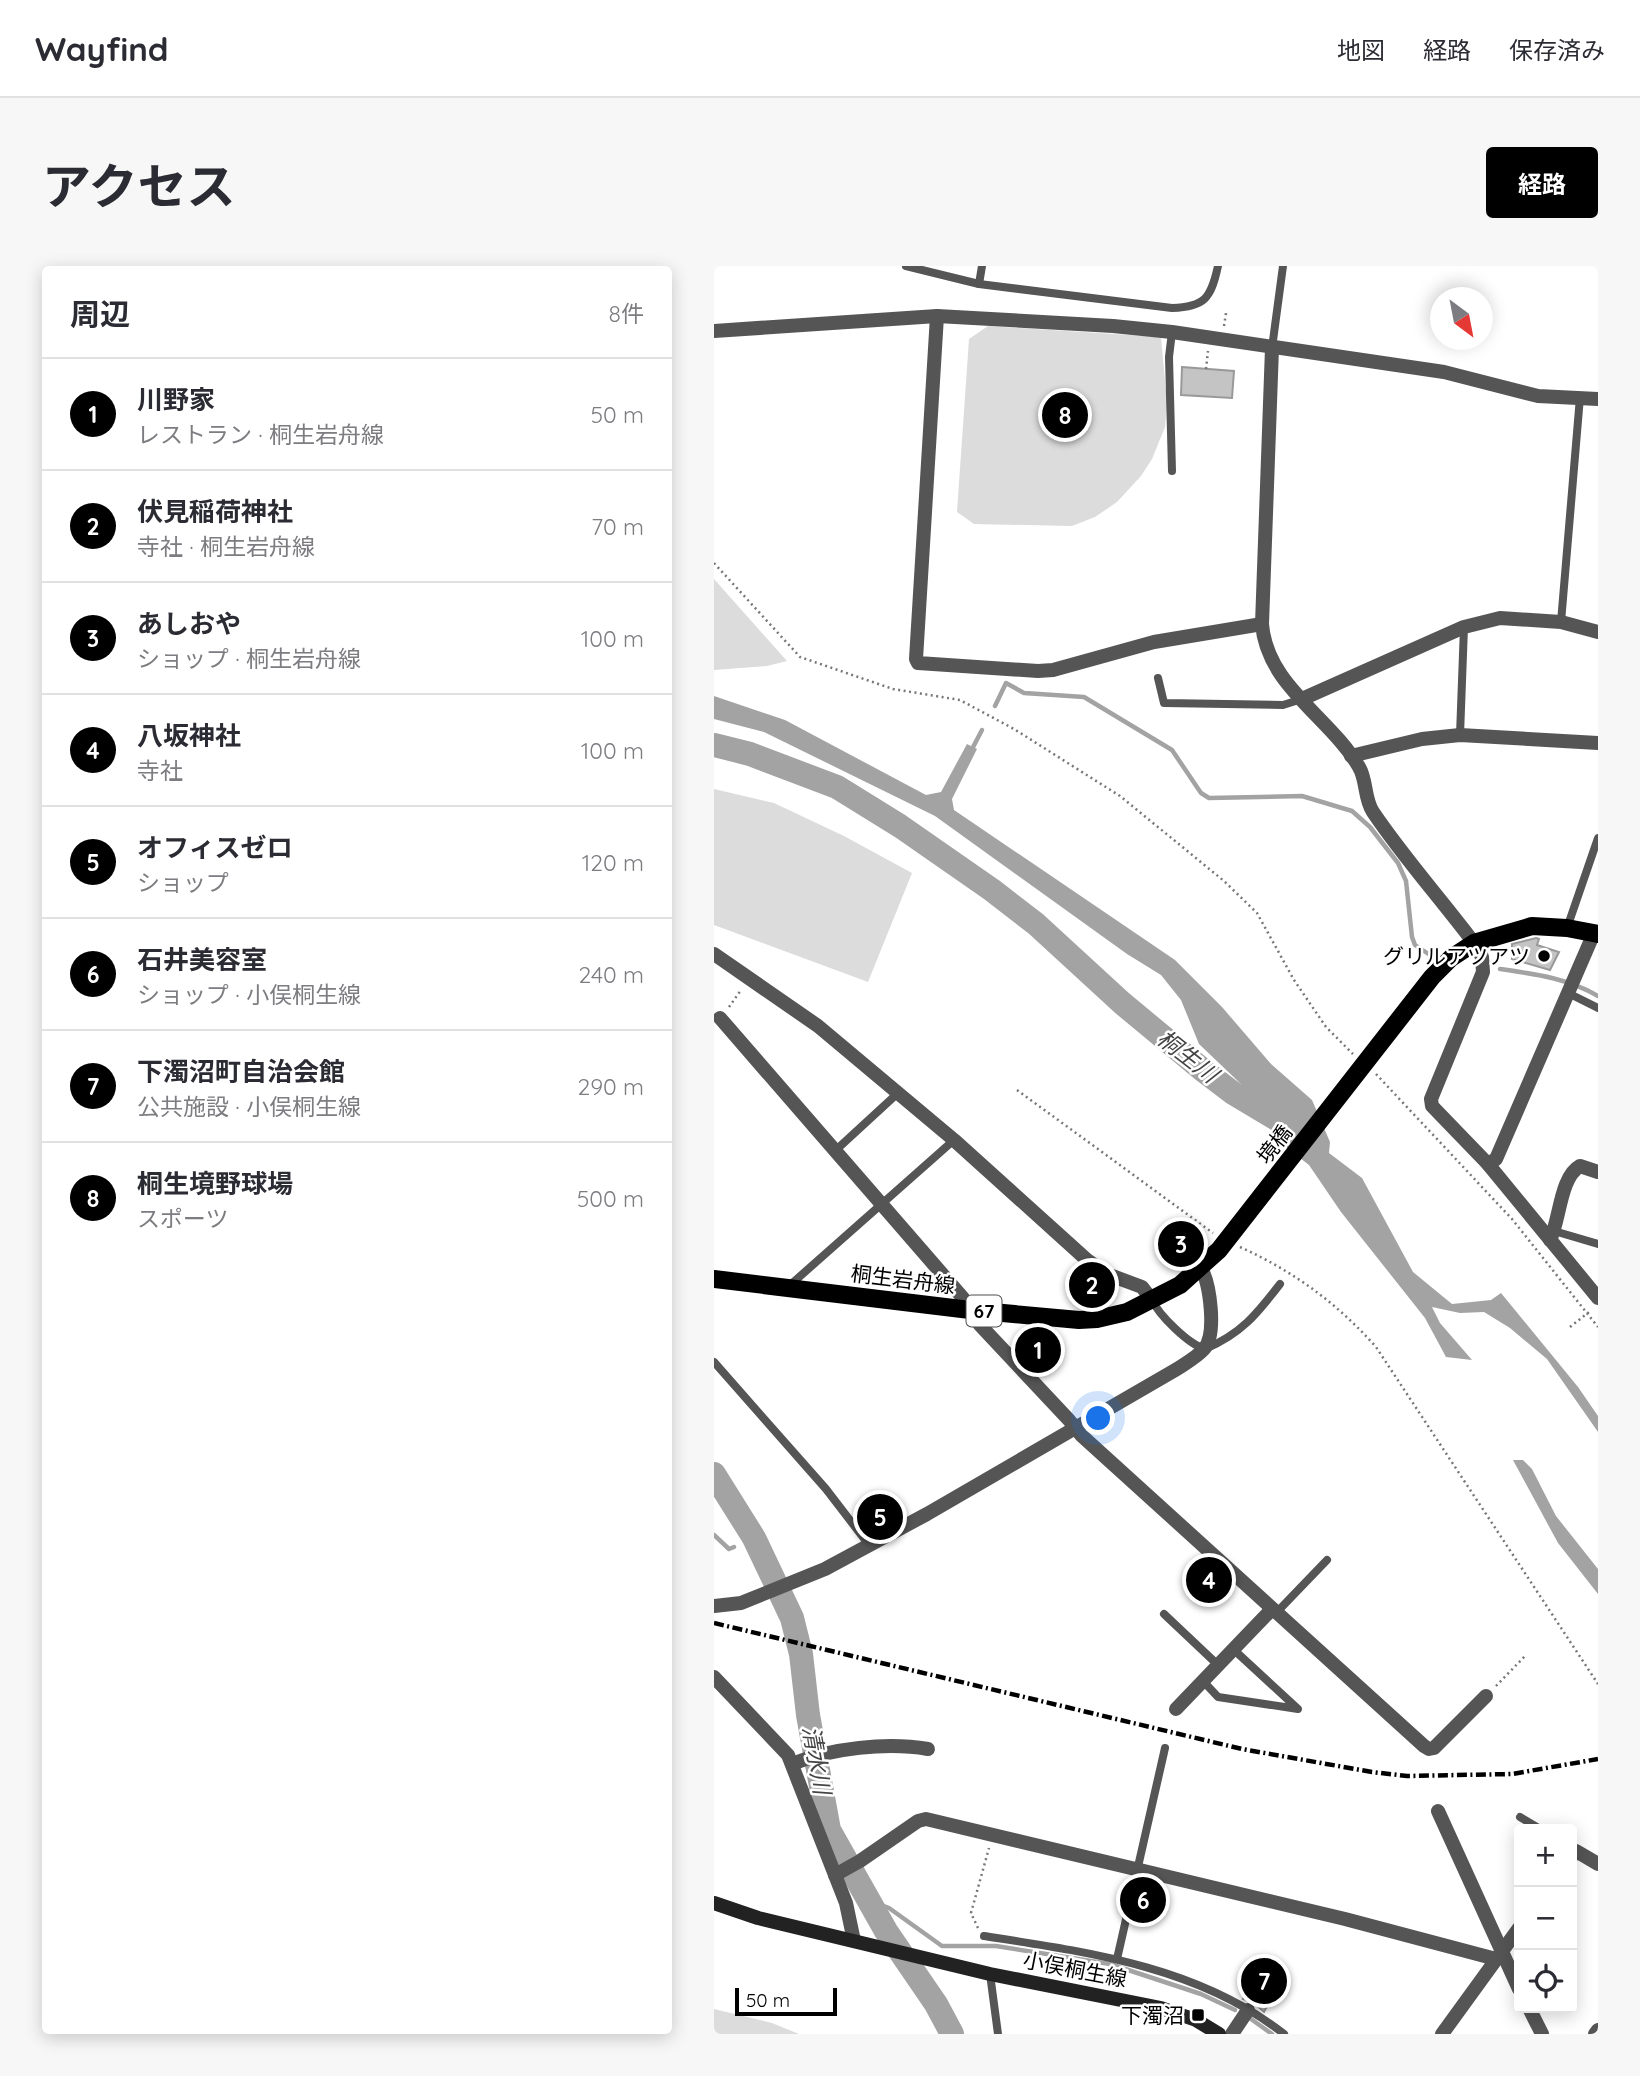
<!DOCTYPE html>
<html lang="ja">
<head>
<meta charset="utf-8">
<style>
	body { margin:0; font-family:Quicksand,"Noto Sans JP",sans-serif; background:#f7f7f7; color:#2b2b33 }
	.controls { position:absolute; right:21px; bottom:21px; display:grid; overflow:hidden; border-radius:7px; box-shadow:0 4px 18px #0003 }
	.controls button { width:63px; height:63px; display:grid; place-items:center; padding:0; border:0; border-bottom:2px solid #e1e1e2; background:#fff; color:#2b2b33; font:35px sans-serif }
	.compass { position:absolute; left:716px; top:21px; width:63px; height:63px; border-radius:50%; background:#fff; box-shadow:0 4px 18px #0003; rotate:148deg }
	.scale { position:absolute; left:21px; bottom:18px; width:102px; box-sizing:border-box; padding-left:7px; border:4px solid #000; border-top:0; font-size:19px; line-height:24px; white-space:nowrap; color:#000; -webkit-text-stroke:5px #fff; paint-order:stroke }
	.you { position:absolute; left:385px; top:1153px; width:24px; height:24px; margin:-18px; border:5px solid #fff; border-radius:50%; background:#1a73e8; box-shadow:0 0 0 10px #1a73e833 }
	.badge { display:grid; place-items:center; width:46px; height:46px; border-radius:50%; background:#000; color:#fff; font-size:23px; font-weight:700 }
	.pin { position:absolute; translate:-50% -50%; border:4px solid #fff; box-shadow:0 2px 7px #0006 }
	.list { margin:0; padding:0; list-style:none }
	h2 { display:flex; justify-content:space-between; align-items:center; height:91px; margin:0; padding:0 28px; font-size:30px }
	h2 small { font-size:23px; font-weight:400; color:#7c7c81 }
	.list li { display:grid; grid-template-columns:46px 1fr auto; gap:21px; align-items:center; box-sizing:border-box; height:112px; padding:0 28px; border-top:2px solid #e1e1e2 }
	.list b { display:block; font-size:26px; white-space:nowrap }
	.list p { margin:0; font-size:23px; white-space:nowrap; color:#7c7c81 }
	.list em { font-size:23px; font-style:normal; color:#7c7c81 }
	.icon { flex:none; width:38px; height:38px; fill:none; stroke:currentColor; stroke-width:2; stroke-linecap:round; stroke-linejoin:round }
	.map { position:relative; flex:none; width:884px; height:1768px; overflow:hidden; border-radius:7px }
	header { display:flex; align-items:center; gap:42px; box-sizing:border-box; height:98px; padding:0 35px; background:#fff; border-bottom:2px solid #e1e1e2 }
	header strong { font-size:33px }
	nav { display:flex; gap:38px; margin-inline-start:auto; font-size:24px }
	.intro { display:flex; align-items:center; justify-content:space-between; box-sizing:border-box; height:168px; padding:0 42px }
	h1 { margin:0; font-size:49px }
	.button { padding:18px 32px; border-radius:7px; background:#000; color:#fff; font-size:24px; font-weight:700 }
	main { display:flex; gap:42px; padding:0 42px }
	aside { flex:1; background:#fff; border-radius:7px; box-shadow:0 4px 18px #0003 }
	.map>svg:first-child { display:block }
	.green { fill:#dcdcdc }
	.water { fill:#a3a3a3 }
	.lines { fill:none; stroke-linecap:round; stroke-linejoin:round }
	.stream { stroke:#a3a3a3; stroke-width:4.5 }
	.river { stroke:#a3a3a3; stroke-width:24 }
	.building { fill:#c4c4c4; stroke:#999; stroke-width:2 }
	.path { stroke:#777; stroke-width:2.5; stroke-dasharray:2 3.5; stroke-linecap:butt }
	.service { stroke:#555; stroke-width:8 }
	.minor { stroke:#555; stroke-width:14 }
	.tertiary { stroke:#555; stroke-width:14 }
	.secondary { stroke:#222; stroke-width:14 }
	.primary { stroke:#000; stroke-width:18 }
	.rail { stroke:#000; stroke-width:4.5; stroke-dasharray:10 3.5 2 3.5; stroke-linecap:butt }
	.poi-dot { fill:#000; stroke:#fff; stroke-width:2.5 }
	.labels { text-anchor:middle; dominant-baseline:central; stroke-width:5; stroke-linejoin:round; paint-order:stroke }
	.shield { fill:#fff; stroke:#4c4c4c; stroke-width:2 }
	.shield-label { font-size:19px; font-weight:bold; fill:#000 }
	.poi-label { font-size:21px; fill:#000; stroke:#fff; text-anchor:end }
	.street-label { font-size:21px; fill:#000; stroke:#fff }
	.water-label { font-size:23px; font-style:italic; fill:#444; stroke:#fff }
</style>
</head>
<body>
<header>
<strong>Wayfind</strong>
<nav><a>地図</a><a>経路</a><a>保存済み</a></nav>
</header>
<div class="intro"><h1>アクセス</h1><a class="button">経路</a></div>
<main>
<aside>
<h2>周辺<small>8件</small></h2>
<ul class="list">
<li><span class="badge">1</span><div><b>川野家</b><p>レストラン · 桐生岩舟線</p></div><em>50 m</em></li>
<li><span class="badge">2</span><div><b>伏見稲荷神社</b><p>寺社 · 桐生岩舟線</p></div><em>70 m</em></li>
<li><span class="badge">3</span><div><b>あしおや</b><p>ショップ · 桐生岩舟線</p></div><em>100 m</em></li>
<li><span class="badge">4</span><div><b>八坂神社</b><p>寺社</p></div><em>100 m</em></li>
<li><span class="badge">5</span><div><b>オフィスゼロ</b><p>ショップ</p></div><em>120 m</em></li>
<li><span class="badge">6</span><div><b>石井美容室</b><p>ショップ · 小俣桐生線</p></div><em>240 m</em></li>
<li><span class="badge">7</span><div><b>下濁沼町自治会館</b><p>公共施設 · 小俣桐生線</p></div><em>290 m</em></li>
<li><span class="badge">8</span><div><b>桐生境野球場</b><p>スポーツ</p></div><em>500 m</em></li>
</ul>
</aside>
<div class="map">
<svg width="884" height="1768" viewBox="0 0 884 1768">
	<rect width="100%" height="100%" fill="#fff"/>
	<!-- green -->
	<g class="green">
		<polygon points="274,60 447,71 453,137 451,161 438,193 427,210 403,236 381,251 358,260 260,258 243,246 255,73"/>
		<polygon points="0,313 73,395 53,400 0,404"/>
		<polygon points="0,523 60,537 130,570 198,607 154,716 0,659"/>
		<polygon points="0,1743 58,1757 85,1768 0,1768"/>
	</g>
	<!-- water -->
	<g class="water">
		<polygon points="0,430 71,454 212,529 227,526 253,478 263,483 238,533 240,544 461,694 508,741 557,798 598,834 616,876 615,887 648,912 699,1006 738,1038 777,1034 787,1027 864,1121 884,1150 884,1166 833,1093 796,1062 770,1046 746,1047 718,1041 726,1057 758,1094 732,1091 711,1052 627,946 595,899 562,873 561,867 566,857 549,839 485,778 467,734 447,709 413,688 221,550 50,466 0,453"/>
		<polygon points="799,1194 809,1194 818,1203 842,1250 884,1303 884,1328 844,1277"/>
	</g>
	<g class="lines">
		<!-- stream -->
		<g class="stream">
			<polyline points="281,440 292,417 310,427 370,431 458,484 487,527 495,532 588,530 638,545 656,561 684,597 692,615 698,671 701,679 719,691"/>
			<polyline points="257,485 268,464"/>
			<path d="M786,703c34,5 67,9 98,27"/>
			<polyline points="0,1269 15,1283 20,1281"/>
			<polyline points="154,1634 175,1642 228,1680 282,1680 396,1698 487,1728 521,1744"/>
			<polyline points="537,1753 558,1768"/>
		</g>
		<!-- river -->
		<g class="river">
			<polyline points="0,479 36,488 123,521 186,560 278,624 322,658 408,737 490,805 519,827 586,867"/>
			<polyline points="0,1208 40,1272 78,1352 87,1388 94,1449 115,1564 172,1665 222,1738 238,1768"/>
		</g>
	</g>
	<!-- building -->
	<g class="building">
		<polygon points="468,101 520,105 518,132 467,129"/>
		<polygon points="822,672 825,673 823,679 845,686 836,704 798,693 798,678"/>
		<polygon points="542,1697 554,1704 556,1700 571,1706 550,1746 539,1736 529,1733 533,1725 529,1723"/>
	</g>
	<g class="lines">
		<!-- path -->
		<g class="path">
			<polyline points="510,60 512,47"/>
			<polyline points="492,103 494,85"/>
			<polyline points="0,297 86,391 179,423 246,434 300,463 406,530 510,615 543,647 580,714 612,761 639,788"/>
			<polyline points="15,741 27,724"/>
			<polyline points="662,808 798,953 884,1061"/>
			<polyline points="303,824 499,967"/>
			<path d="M526,981c53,24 97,56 136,100l222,337"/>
			<polyline points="856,1061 875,1046"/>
			<polyline points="782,1420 812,1389"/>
			<polyline points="264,1662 257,1647 275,1582"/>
		</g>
		<!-- service -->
		<g class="service">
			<path d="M192,0l73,18 193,24c33,-1 39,-10 46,-42"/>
			<polyline points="265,18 268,0"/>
			<polyline points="458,66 455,91 458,205"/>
			<polyline points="558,82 569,0"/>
			<polyline points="847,356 866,131"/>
			<polyline points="444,412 450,437 569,439 588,433"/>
			<polyline points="746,469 750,361"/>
			<polyline points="853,662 884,572"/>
			<polyline points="854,727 884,742"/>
			<polyline points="122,884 184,827"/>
			<polyline points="840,965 884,978"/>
			<polyline points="75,1020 240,874"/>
			<path d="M438,1034c7,15 36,44 53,49 36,-15 52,-35 75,-65"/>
			<polyline points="0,1096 112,1223 155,1279"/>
			<polyline points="563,1346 613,1294"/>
			<polyline points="450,1348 504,1399"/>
			<polyline points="489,1415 504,1431 584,1443 519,1383"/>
			<polyline points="806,1551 826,1563"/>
			<path d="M270,1670c104,16 215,31 300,98"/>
			<polyline points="403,1693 451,1482"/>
			<polyline points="276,1708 284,1768"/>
		</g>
		<!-- minor -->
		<g class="minor">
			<polyline points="223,50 202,393 204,397 324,405 339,404 440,376 548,358"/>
			<polyline points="0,65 223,50 399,60 458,66 730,106 824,130 884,133"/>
			<path d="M558,82l-10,276c5,62 68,93 97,143 8,13 5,32 14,45 31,46 68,87 101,131l8,14 1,15 -52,127 1,7 56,58 110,134"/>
			<polyline points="588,433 750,361 786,352 847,356 884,366"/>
			<polyline points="637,490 708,473 746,469 884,477"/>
			<polyline points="0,688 104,760 240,874 373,994 393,1008 428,1021 438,1034"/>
			<polyline points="6,752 249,1032 266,1059 355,1154 367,1169 710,1480 715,1483 720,1482 772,1430"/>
			<polyline points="774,898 782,893 880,667"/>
			<path d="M836,974c10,-20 10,-63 30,-74l18,6"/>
			<path d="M0,1340l27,-3 84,-34 102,-55 250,-145c9,-6 20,-12 27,-20 13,-15 6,-65 -3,-81"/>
			<polyline points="462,1443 558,1343"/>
			<path d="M78,1498c39,-16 95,-22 136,-15"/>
			<polyline points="724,1545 805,1723"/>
			<polyline points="858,1590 862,1585 884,1598"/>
			<polyline points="121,1609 146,1595 204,1555 212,1553 631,1653 782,1693"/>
			<polyline points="815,1742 828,1768"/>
			<polyline points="518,1768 534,1744"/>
			<polyline points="728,1768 805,1662"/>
			<polyline points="881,1768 884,1764"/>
		</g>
		<!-- tertiary -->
		<polyline class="tertiary" points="0,1411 74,1489 132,1637 140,1675"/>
		<!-- secondary -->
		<polyline class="secondary" points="0,1637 44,1652 276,1708 447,1742 482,1754 505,1768"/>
		<!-- primary -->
		<polyline class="primary" points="0,1013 256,1044 365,1054 383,1053 413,1046 466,1019 505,984 718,711 737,692 760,677 818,660 853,662 884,668"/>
		<!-- rail -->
		<polyline class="rail" points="0,1357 528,1483 658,1506 693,1510 798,1508 884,1493"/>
	</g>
	<!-- markers -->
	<g class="poi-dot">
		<circle cx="830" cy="690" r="7"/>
		<rect x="477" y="1742" width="14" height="14" rx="3.5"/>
	</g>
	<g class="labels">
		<!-- shield labels -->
		<rect class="shield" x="252.5" y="1029.5" width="35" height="31" rx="5"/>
		<g class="shield-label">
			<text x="270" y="1045">67</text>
		</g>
		<!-- poi labels -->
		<g class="poi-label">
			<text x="816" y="690">グリルアツアツ</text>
			<text x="470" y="1749">下濁沼</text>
		</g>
		<!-- street labels -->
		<g class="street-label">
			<text transform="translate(560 878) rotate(-52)">境橋</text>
			<text transform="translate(189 1013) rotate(7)">桐生岩舟線</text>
			<text transform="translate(361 1703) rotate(11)">小俣桐生線</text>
		</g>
		<!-- water labels -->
		<g class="water-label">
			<text transform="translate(474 790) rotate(38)">桐生川</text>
			<text transform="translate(103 1494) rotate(80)">清水川</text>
		</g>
	</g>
</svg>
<div class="controls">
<button>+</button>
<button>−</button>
<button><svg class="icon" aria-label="locate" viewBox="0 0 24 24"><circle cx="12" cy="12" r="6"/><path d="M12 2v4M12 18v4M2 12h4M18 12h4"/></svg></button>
</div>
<svg class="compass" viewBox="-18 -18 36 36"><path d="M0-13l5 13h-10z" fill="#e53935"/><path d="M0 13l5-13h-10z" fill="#7c7c81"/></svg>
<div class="scale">50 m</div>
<div class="you"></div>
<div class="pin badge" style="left:324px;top:1084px">1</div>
<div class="pin badge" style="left:378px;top:1019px">2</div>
<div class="pin badge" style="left:467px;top:978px">3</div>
<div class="pin badge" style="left:495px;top:1314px">4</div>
<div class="pin badge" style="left:166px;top:1251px">5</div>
<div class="pin badge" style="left:429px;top:1634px">6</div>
<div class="pin badge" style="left:550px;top:1715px">7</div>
<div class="pin badge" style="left:351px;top:149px">8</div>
</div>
</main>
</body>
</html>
